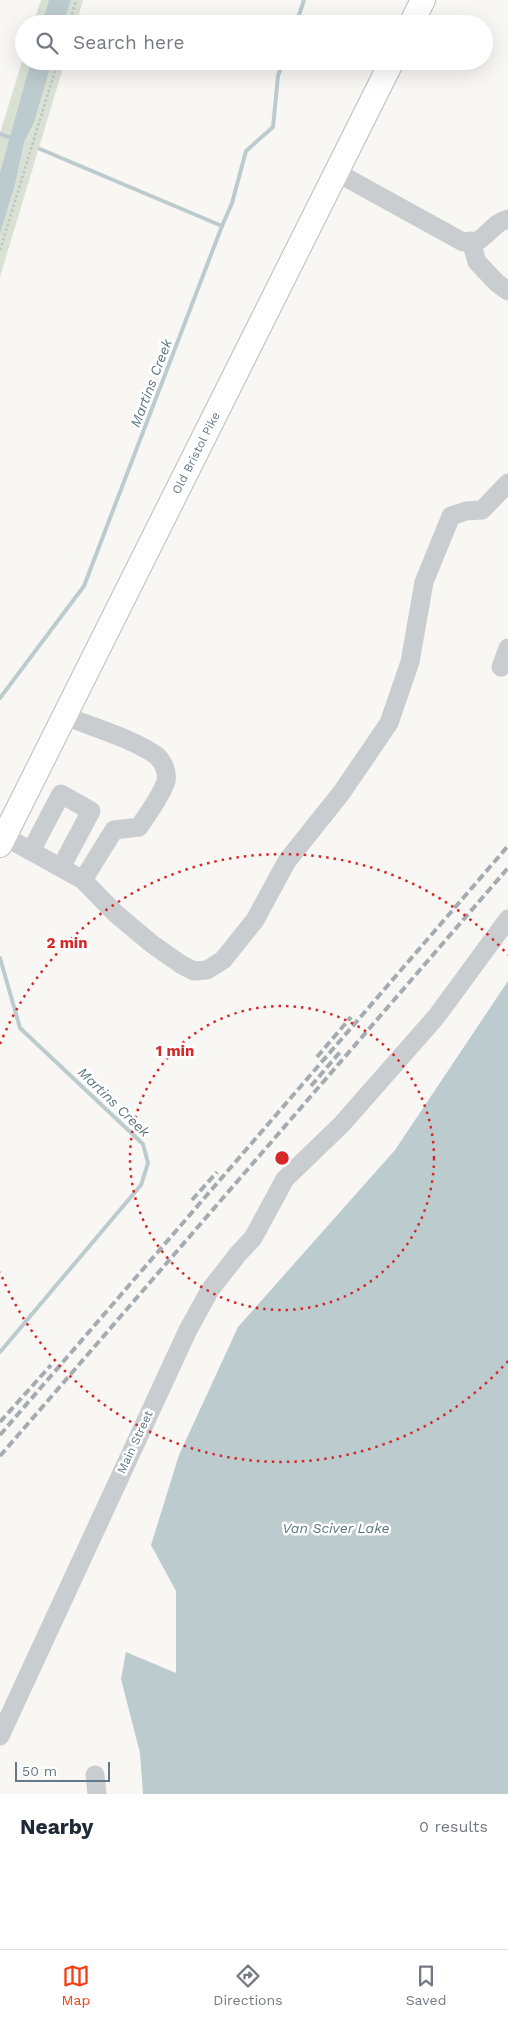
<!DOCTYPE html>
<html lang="en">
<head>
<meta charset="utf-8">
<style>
	body { margin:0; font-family:"Work Sans",sans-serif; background:#f2f2f3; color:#1f2937 }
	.scale { position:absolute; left:15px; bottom:12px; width:95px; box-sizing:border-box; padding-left:5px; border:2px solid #637988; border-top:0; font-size:14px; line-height:18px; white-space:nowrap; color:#637988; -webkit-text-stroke:4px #fff; paint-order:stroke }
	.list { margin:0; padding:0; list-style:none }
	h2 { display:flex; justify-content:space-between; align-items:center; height:65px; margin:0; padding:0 20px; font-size:21px }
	h2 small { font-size:16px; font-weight:400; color:#747a83 }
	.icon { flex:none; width:28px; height:28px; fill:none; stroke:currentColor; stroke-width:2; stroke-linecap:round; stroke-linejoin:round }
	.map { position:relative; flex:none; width:508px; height:1794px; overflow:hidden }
	.search { position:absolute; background:#fff; box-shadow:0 5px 20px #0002; left:15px; right:15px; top:15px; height:55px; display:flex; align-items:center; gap:12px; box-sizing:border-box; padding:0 18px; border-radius:28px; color:#747a83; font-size:19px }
	.sheet { height:155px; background:#fff }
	nav { display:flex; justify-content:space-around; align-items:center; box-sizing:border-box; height:70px; border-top:1px solid #e0e1e3; background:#fff; font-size:14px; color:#747a83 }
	nav a { display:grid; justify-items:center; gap:2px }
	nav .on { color:#f54016 }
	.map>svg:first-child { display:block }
	.green { fill:#d9e0d4 }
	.water { fill:#bccbce }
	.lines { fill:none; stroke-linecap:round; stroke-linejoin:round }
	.stream { stroke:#bccbce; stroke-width:4 }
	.major-casing { stroke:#babec2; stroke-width:26 }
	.path { stroke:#c0c3c5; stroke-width:2.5; stroke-dasharray:2.5 2.5; stroke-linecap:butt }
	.minor { stroke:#cacdd0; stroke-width:19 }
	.major { stroke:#fff; stroke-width:24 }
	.rail { stroke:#a4acb2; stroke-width:4; stroke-dasharray:8 4; stroke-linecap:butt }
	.ring { fill:none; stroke:#d62828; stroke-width:2.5; stroke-dasharray:2.5 5 }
	.labels { text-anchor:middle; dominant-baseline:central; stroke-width:5; stroke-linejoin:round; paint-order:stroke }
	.street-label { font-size:12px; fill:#637988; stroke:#fff }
	.water-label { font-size:14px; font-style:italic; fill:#5a767d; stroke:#fff }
	.centre { fill:#d62828; stroke:#fff; stroke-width:2.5 }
	.ring-label { font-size:15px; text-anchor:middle; font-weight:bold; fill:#d62828; stroke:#fff; stroke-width:5; stroke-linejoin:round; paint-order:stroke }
</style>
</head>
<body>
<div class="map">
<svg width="508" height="1794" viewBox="0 0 508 1794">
	<rect width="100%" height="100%" fill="#f8f7f4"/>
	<!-- green -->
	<g class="green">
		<polygon points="41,0 83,0 76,24 33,24"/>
		<polygon points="24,55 24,61 65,61 0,277 0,133"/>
	</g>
	<!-- water -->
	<g class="water">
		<polygon points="49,0 71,0 63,24 42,24"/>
		<polygon points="31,61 52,61 34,122 24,142 15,184 0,233 0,173"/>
		<polygon points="508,981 508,1794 143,1794 140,1753 121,1679 126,1652 176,1673 176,1591 151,1545 179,1455 238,1327 395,1150"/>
	</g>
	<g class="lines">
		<!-- stream -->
		<g class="stream">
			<polyline points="296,24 304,0"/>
			<polyline points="0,134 14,139"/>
			<polyline points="40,149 222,226"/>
			<polyline points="0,698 84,586 222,226 232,203 246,151 273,127 278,76 283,61"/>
			<polyline points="0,958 20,1028 143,1144 148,1163 141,1185 0,1352"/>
		</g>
		<defs>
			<g id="major">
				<polyline points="411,24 423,0"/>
				<polyline points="0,845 392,61"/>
			</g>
		</defs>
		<!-- major casing -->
		<use href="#major" class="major-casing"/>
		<!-- path -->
		<g class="path">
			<polyline points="69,24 76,0"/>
			<polyline points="0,250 58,61"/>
		</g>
		<!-- minor -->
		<g class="minor">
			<path d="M336,172l127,70c5,-1 12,0 16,-2 10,-6 16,-18 29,-21"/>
			<polyline points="471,241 477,262 497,283 508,291"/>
			<polyline points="501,667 508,648"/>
			<path d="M4,836l79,44 31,-50 25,-3c8,-12 23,-32 27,-46 2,-9 -3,-19 -9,-25 -23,-17 -65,-29 -92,-40"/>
			<polyline points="31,851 61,794 91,811 66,858"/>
			<polyline points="83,880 115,913 152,944 182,965 194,971 207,970 223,960 255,920 287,861 342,792 389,723 410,662 424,582 451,516 466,511 482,510 508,483"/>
			<polyline points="0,1736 188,1330 210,1290 238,1254 253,1238 285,1179 342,1124 436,1017 508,919"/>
			<polyline points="95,1775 97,1794"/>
		</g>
		<!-- major -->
		<use href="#major" class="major"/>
		<!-- rail -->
		<g class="rail">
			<polyline points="317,1057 351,1017"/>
			<polyline points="311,1086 340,1052"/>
			<polyline points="192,1200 217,1172"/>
			<polyline points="0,1422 51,1365"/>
			<polyline points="0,1435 508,846"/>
			<polyline points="0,1456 508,868"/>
		</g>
	</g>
	<!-- distance rings -->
	<g class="ring">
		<circle cx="282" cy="1158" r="152"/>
		<path d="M508 1361A304 304 0 0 1 0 1272M0 1044A304 304 0 0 1 508 955"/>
	</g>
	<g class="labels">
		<!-- street labels -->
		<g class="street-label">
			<text transform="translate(196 453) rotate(-63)">Old Bristol Pike</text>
			<text transform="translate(135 1442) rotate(-65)">Main Street</text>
		</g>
		<!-- water labels -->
		<g class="water-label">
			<text transform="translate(151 383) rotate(-69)">Martins Creek</text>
			<text transform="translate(114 1102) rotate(44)">Martins Creek</text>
			<text x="336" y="1528">Van Sciver Lake</text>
		</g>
	</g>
	<circle cx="282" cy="1158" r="8" class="centre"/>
	<g class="ring-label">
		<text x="67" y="948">2 min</text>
		<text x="175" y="1056">1 min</text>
	</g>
</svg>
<div class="scale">50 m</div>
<div class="search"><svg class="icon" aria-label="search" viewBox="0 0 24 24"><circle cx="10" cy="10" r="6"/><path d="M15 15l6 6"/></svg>Search here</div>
</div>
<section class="sheet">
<h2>Nearby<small>0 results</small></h2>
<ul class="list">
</ul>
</section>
<nav>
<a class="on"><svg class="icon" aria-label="map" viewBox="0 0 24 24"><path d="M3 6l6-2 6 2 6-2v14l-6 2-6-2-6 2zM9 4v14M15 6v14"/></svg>Map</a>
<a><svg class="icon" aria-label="directions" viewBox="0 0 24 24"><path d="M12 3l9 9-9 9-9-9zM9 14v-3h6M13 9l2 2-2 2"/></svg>Directions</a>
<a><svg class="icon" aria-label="saved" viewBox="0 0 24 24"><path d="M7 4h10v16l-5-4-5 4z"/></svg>Saved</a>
</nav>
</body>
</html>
